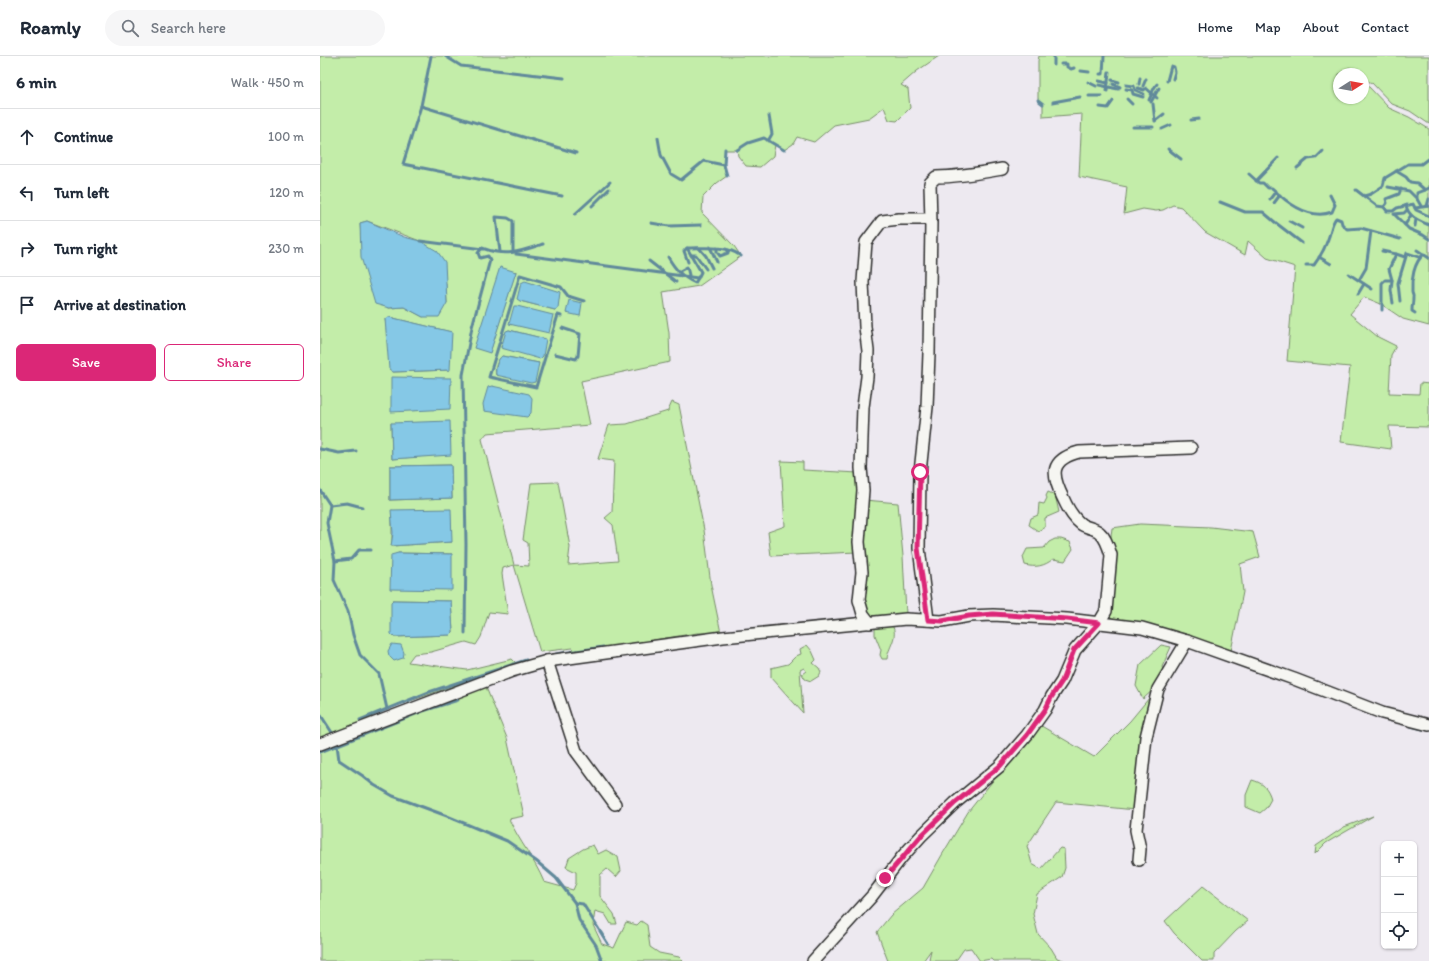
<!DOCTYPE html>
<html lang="en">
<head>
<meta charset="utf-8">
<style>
	body { margin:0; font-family:Itim,sans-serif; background:#f6f6f7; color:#1f2937 }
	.controls { position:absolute; right:12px; bottom:12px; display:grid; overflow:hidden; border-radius:6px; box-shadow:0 1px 3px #0004 }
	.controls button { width:36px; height:36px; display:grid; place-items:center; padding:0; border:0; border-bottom:1px solid #e0e1e3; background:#fff; color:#1f2937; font:20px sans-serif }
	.compass { position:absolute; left:1013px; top:12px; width:36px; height:36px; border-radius:50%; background:#fff; box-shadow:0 1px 3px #0004; rotate:79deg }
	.stop { position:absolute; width:12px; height:12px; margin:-9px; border:3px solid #db2777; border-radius:50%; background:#fff }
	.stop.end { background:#db2777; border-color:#fff; box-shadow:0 1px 4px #0008 }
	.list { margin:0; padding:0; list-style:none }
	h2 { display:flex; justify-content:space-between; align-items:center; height:52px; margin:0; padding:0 16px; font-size:17px }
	h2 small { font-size:13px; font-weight:400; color:#747a83 }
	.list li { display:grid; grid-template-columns:26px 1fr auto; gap:12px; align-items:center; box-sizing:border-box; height:56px; padding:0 16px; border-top:1px solid #e0e1e3 }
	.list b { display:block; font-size:15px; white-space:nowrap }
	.list em { font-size:13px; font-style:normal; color:#747a83 }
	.actions { display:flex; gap:8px; padding:12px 16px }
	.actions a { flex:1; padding:9px 0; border:1px solid #db2777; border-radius:6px; text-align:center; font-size:14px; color:#db2777 }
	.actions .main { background:#db2777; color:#fff }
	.icon { flex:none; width:22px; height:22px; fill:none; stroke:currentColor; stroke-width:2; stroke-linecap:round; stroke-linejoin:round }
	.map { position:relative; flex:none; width:1109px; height:905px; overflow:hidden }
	header { display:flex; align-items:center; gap:24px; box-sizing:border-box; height:56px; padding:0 20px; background:#fff; border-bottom:1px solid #e0e1e3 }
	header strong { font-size:19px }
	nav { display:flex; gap:22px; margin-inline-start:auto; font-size:14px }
	.search { width:280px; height:36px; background:#f6f6f7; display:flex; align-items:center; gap:10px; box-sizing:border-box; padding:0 14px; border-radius:22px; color:#747a83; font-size:15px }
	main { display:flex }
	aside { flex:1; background:#fff }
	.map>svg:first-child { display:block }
	.green { fill:#c3eda9; stroke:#778c6a; fill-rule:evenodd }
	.water { fill:#85c8e6; stroke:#61899b }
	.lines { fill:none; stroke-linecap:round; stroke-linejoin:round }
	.stream { stroke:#61899b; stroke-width:3 }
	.minor-casing { stroke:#2b2b2b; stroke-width:14 }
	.minor { stroke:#f6f6f2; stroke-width:11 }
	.route { stroke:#db2777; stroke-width:5 }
</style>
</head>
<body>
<header>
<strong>Roamly</strong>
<div class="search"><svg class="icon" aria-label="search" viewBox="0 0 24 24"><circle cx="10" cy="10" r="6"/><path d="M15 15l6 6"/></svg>Search here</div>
<nav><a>Home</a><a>Map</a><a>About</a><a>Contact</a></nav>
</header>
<main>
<aside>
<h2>6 min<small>Walk · 450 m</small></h2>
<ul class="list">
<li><svg class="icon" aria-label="ahead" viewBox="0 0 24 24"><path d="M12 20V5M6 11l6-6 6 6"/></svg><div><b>Continue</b></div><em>100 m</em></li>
<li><svg class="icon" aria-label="left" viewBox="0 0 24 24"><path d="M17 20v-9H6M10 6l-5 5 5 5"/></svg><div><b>Turn left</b></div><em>120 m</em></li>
<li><svg class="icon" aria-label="right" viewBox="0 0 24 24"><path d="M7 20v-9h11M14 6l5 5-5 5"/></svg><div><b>Turn right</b></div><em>230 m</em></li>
<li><svg class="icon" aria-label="arrive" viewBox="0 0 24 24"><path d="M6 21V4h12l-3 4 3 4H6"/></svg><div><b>Arrive at destination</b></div></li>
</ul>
<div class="actions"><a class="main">Save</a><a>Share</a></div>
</aside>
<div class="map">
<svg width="1109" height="905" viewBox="0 0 1109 905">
	<rect width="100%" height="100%" fill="#ede9f0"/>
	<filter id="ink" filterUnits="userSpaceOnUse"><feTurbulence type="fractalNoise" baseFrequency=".025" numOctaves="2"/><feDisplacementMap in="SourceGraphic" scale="8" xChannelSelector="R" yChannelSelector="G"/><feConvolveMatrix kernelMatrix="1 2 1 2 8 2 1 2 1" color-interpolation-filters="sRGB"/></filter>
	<g filter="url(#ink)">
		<!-- green -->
		<g class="green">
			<path d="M0,0h619l-22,15 -16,14 7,4 2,19 -13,13 -8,-1 -5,-13 -15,11 -35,7 -20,17 -17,-5 -4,7 -9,6 -9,-5 -2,11 -13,11 -14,-1 -8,-10 -1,-6h-12l-1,15 3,11 -10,7 -14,14 -1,16 32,33 7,10 -42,30 -36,6 6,41 1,29 -89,19 9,44 -103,8 -5,6 32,126 15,1 -1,-23 -5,-3 8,-57 27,-1 12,65 -2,18 50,-4 -5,-36 -8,-7 7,-6 2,-51 -16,-2 11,-34 18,-1 41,-13 4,-9 7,3 25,125 7,55 10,48h-24l-122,20 -2,-5 -33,4 -26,-87 -11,3 -1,6 6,40 -19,-2 -8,25 -5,8 -10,-3 -35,10 -17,2 -6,8 59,8 45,-11 5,5 -130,45 -36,18 -31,12zM47,165l53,20 26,43 1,19 -24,14 -19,-10 -15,1 -28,-71 -1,-14zM196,215l-26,81 -15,-4zM201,227l34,27 -35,-9 -2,-2zM69,261l62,15 -2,38 -56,2 -8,-53zM189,274l36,9 -44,8 6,-16zM182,300l37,7 -43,12c-2,-6 1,-15 6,-19zM71,367l60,31 -59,5zM131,409l1,33 -62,2v-34zM72,454l60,32 -60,4zM78,497l54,1 -61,35zM73,544l58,1 2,31 -3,3 -56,2z"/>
			<polygon points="719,0 1109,0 1109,68 1090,55 1072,48 1052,27 1043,23 1043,18 1037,18 1029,11 1027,15 1030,18 1019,18 1019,42 1043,42 1043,29 1049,31 1069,52 1089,61 1109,73 1109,270 1083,263 1061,248 1044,241 1030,258 1058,281 1076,290 1071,299 1069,337 1099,338 1100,327 1109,328 1109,371 1069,370 1071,393 1021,386 1030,311 967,305 975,211 947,202 928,185 925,199 885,176 861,151 853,149 843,154 836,155 823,153 804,158 807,131 759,121 762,58 723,61 723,48 718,44 718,5"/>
			<polygon points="461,405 483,406 483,414 538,417 537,496 451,500 448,476 465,470"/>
			<polygon points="728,436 735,439 739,456 725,462 725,471 718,475 709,469 711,462 718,459 719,447 724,448 727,442 726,440"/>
			<path d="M545,444l33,3 5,53 3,58 -34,5c-2,-1 -4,-2 -5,-4 -10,-13 -4,-95 -2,-115z"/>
			<polygon points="820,468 891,471 933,476 940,501 920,508 923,536 911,595 825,570 792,562 788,558 790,488 792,472"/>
			<path d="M735,483h6l9,3 3,7 -8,12 -12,-2c-8,7 -18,9 -28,6l-2,-8 4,-8 17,-1 5,-6z"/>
			<path d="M572,569c7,12 -4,22 -5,34h-5l-2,-4 1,-5 -6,-15v-9z"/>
			<polygon points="487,589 492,595 496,604 493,607 499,612 501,616 499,620 491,625 485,623 482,618 486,615 484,612 480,614 483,657 451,621 451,612 468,608 476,600 481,598 480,593"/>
			<polygon points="841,589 851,591 842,611 844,617 835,632 823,643 816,630 820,609"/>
			<path d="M165,629l22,53 17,78 -15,3c10,22 26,41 35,63l29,8 3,-7v-11l-10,-5 3,-9 14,-9 10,-4 5,9 8,-4 12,7 3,14 -5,6 -9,-8 -7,6v21l14,18 3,10h-6l-6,-10 -10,-3 -2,14 9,19 12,4 12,-26 11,3 4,-4 6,4 3,22 9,6 20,4 4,4h-363v-213z"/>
			<polygon points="834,636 815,754 736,746 707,790 712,808 721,813 740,792 744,793 745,812 742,821 717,838 713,858 718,878 731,892 737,902 746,905 673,905 671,903 660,905 651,892 644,893 637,903 633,905 611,905 609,903 611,894 603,905 568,905 557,876 571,859 603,832 622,799 648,756 718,668 774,701 810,665"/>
			<path d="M932,724c11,3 16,8 19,19l-5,9 -6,5 -14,-6v-12z"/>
			<polygon points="1053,760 1006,787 995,798 996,790 1024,771"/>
			<polygon points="883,830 928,865 916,875 894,898 894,905 882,905 854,877 845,865"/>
		</g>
		<!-- water -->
		<g class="water">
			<polygon points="47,165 84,181 100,185 117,195 125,206 127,247 119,261 103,261 84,251 69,252 55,248 41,201 40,167"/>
			<polygon points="180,211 196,216 170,297 154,292"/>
			<polygon points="205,225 240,236 238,252 235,254 200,245 197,243 201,227"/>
			<polygon points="249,244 262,247 260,260 246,257"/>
			<polygon points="194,250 197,250 233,259 229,277 189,268"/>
			<polygon points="69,261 132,276 130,314 73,316 69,313 65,263"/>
			<polygon points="189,274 226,283 223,300 220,303 181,292 186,275"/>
			<path d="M182,300l37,7 -4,19 -4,1 -35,-8c-1,-6 1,-15 6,-19z"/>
			<polygon points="71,321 131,322 130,353 71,356"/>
			<polygon points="172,330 209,338 212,342 211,357 207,361 164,355 163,348 168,331"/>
			<polygon points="130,365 131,399 72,403 71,367"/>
			<polygon points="131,409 132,442 70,444 70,410"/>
			<polygon points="131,453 132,486 71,490 73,477 71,454"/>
			<polygon points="78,497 132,498 132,534 70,533 71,499"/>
			<polygon points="73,544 131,545 133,576 130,579 74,581 71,578 71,546"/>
			<polygon points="72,588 81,589 84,597 83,602 74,605 69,600 68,595"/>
		</g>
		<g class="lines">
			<!-- stream -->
			<g class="stream">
				<polyline points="111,0 101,50 256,97"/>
				<polyline points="125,0 141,10 244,22"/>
				<polyline points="741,8 747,8 747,11 751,13 754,12"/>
				<polyline points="734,9 734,0"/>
				<polyline points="761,15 769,16"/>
				<polyline points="780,18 783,18 784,0"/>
				<polyline points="792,24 799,26"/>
				<polyline points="779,25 788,27"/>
				<polyline points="847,25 851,10 854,11 855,16 853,23"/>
				<polyline points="768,26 776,30"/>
				<polyline points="793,28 800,31"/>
				<polyline points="819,28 820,22"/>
				<polyline points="779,29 798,33"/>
				<polyline points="806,29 814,30 815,34 824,38"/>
				<polyline points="823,30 826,23"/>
				<polyline points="818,32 824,34 826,32 837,42"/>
				<polyline points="806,33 812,34 813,38 823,41"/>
				<polyline points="787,35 789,16"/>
				<polyline points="769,40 782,40"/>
				<polyline points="807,43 812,48"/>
				<polyline points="718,44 723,48"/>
				<path d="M829,44c3,-6 4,-12 8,-16"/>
				<polyline points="733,46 760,41"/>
				<polyline points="831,46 839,32"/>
				<polyline points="833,48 835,65 844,58"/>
				<polyline points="101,50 83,108 242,140"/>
				<polyline points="780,51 788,52 793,45"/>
				<polyline points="871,64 879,63"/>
				<polyline points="813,71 833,71"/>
				<polyline points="842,73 851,69"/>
				<polyline points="338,82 341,99 351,118 361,124 384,105 404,109"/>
				<polyline points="448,85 452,78 449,60"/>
				<polyline points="405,93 404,109 407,120"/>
				<polyline points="848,93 861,103"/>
				<polyline points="417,94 428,87 444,82 464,94"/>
				<polyline points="977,112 988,103 996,102 1003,95"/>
				<polyline points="1076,115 1086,121 1090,126 1097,127 1105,134 1109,132"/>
				<path d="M929,118l10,9h4l5,5h4c15,15 38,32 60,24l3,-7 -5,-10"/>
				<polyline points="936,125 958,102"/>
				<polyline points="1068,131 1089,135 1097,143"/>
				<polyline points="1036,134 1057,150 1064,151 1067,155 1073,155 1077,152 1093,148 1096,154 1109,160"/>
				<polyline points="1044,140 1051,138 1063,130 1065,122 1088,108 1101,108 1109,102"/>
				<polyline points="950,143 956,135"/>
				<polyline points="900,146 925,156 943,156 956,167 982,187"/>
				<polyline points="954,147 960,139"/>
				<path d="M1086,149c2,12 14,16 23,20"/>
				<polyline points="272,150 289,133"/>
				<polyline points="1101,150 1097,143 1097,137 1105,134"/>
				<polyline points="1107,150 1109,143"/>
				<polyline points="1064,151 1067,147 1066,143 1079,138 1081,133"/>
				<polyline points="1095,152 1109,150"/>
				<polyline points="255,158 290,126"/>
				<polyline points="1074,158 1084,157 1087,154"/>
				<polyline points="1075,159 1089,173 1103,179 1109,183"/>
				<polyline points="969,165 982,172"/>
				<polyline points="331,167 349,170 381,169"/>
				<polyline points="1085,169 1091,159"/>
				<polyline points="1095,170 1096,163"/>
				<polyline points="100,185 163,193"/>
				<polyline points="390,191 397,206"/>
				<polyline points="379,192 386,200 392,212"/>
				<polyline points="397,192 397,196 400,200 408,197 408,194"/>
				<polyline points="1097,194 1109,202"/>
				<polyline points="1062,195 1076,198"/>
				<polyline points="180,196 176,161 188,162 193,165 193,196"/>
				<polyline points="196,198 378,222 381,216 367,192"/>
				<polyline points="371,199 376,199 386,213"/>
				<path d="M348,201c7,12 14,20 27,26l3,-5"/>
				<polyline points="999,201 1011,208"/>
				<polyline points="329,205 356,226"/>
				<path d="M368,206l-4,-11 3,-3c18,0 39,-3 54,8"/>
				<path d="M986,209h8c6,-8 11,-17 14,-26 3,-7 3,-15 8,-21l5,2 1,4 5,5 14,-1 39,11"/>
				<polyline points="358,216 367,211 369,219 367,221"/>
				<polyline points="1029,218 1052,233"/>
				<polyline points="1039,224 1046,212 1051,175"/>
				<polyline points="1038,238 1044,228"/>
				<polyline points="1080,245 1078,227 1087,197 1099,201"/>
				<polyline points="1073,247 1071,234 1072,224 1069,213 1076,198 1085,201"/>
				<polyline points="1062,254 1062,227 1065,224 1072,224"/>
				<path d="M1095,257l-3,-2c0,-6 1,-8 1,-13 1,-2 -1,-4 -1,-6 -1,-12 2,-30 12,-38"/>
				<polyline points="241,260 238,259 216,331 169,321 200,219 241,231 248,240 264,245"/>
				<polyline points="235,298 256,303 258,300 260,278 242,272"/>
				<polyline points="0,393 19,397 36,395"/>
				<polyline points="0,434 10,449 7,467 15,505 14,524 28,555 33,579 40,599 59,618 67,653"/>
				<polyline points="10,449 27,447 42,451"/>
				<polyline points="15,505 31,503 39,494 51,494"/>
				<path d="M145,577l1,-89 -3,-169 9,-48 18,-67 -2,-4 -8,2 -2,-5 4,-5c24,9 37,4 61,-4"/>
				<polyline points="236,598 283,591"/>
				<polyline points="0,658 13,678"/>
				<polyline points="40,664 109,636 206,604"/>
				<polyline points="1091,670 1103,673"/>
				<polyline points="17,689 19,704 43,720 54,729 73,740 127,760 187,785 216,805 236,822 255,847 259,864 276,889 282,905"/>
				<polyline points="0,696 103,655 138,644"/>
				<polyline points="255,847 263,848 288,888"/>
			</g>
			<defs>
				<g id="minor">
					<path d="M608,564l-9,-72 1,-76 7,-65 2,-54 2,-130 -1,-40 6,-6c23,0 44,-4 66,-8"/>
					<polyline points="550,567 543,558 539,544 542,516 539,486 543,434 541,412 543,351 547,321 548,295 545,271 543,226 546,186 562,165 579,163 610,163"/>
					<polyline points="227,605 256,695 295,748"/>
					<polyline points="0,688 192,615 227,605 403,581 586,563 622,565 649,560 673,559 747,563 822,572 867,585 974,623 1062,657 1109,669"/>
					<polyline points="819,804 820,793 816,774 826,681 838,633 867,585"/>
					<path d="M493,905l59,-65 30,-39 19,-21 34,-33 45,-37 27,-31 18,-25 7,-14 10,-15 13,-31 24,-27 7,-12 5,-56c-2,-7 -5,-17 -11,-22 -4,-5 -14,-5 -19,-9 -9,-7 -14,-17 -18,-26 -12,-24 -13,-38 16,-46l112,-4"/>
				</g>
			</defs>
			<!-- minor casing -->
			<use href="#minor" class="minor-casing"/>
			<!-- minor -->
			<use href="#minor" class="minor"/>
		</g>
	</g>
	<g class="lines" filter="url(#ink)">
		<!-- route -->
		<polyline class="route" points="565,822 601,780 635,747 680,710 707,679 725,654 732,640 742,625 754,594 779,567 747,563 673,558 649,560 622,565 608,564 598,492 600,416"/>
	</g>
</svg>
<div class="controls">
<button>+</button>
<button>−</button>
<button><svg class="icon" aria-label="locate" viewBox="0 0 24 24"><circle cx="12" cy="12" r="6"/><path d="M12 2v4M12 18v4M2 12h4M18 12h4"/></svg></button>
</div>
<svg class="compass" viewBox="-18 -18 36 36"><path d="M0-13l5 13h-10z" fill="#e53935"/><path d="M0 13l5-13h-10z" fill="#747a83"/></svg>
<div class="stop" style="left:600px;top:416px"></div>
<div class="stop end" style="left:565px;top:822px"></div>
</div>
</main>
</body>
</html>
